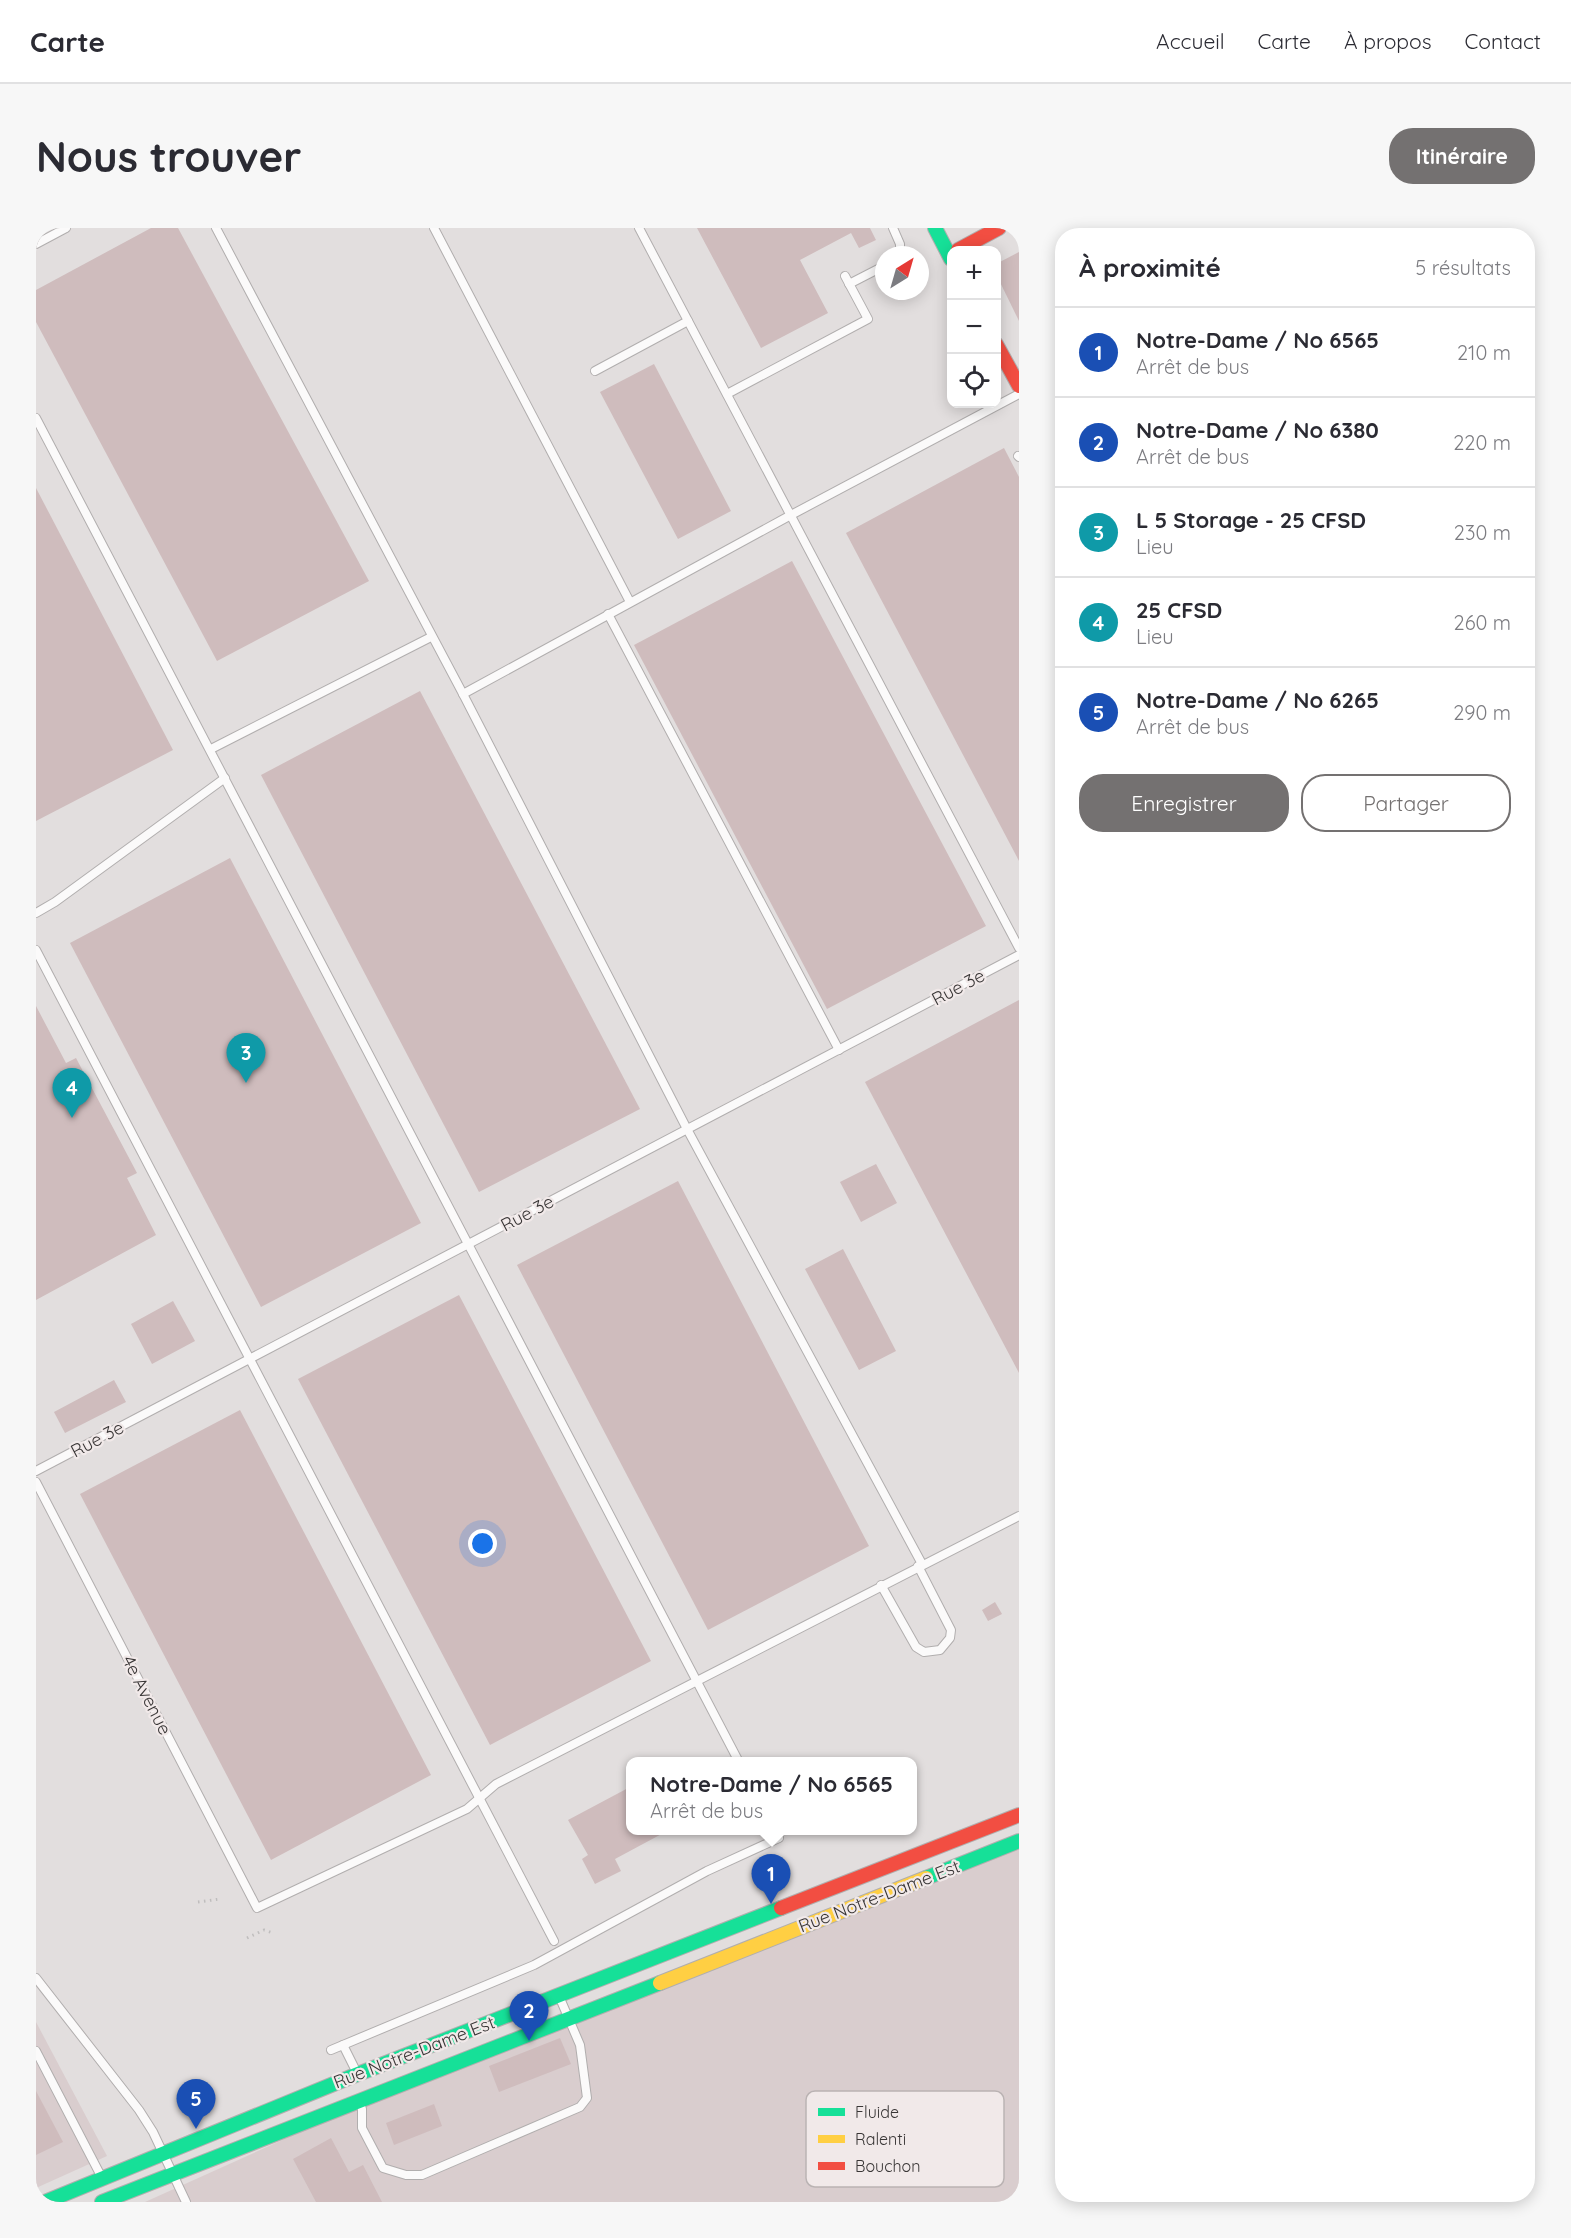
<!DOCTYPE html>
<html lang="fr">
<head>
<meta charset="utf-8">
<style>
	body { margin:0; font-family:Quicksand,sans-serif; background:#f7f7f7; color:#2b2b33 }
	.controls { position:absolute; right:18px; top:18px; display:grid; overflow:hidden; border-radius:12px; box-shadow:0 3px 15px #0003 }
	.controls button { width:54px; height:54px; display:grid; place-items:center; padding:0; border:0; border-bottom:2px solid #e1e1e2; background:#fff; color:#2b2b33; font:30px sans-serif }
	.compass { position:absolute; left:839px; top:18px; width:54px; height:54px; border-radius:50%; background:#fff; box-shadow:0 3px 15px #0003; rotate:37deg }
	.you { position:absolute; left:447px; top:1316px; width:21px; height:21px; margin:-15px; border:4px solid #fff; border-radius:50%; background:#1a73e8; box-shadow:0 0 0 9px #1a73e833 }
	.badge { display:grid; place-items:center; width:39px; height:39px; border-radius:50%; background:#747171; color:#fff; font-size:20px; font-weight:700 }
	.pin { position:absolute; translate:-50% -50px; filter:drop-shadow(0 2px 3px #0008) }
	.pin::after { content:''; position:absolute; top:32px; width:21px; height:18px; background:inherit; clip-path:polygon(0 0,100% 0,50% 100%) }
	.popup { position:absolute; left:590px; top:1529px; width:291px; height:78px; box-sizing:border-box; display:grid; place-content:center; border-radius:12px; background:#fff; filter:drop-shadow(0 2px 4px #0005); font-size:20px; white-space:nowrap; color:#7c7c81 }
	.popup b { font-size:22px; color:#2b2b33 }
	.popup::after { content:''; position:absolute; left:50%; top:100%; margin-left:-12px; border:12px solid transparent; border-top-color:#fff }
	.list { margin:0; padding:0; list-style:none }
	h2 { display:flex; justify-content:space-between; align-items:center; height:78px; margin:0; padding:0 24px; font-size:26px }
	h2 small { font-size:20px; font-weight:400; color:#7c7c81 }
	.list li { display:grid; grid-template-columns:39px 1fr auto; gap:18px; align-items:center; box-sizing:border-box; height:90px; padding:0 24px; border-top:2px solid #e1e1e2 }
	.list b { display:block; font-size:22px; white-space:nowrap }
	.list p { margin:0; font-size:20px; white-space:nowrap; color:#7c7c81 }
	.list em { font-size:20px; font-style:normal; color:#7c7c81 }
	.actions { display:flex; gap:12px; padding:18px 24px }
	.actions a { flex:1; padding:14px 0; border:2px solid #747171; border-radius:24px; text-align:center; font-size:21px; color:#747171 }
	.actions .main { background:#747171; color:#fff }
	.icon { flex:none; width:33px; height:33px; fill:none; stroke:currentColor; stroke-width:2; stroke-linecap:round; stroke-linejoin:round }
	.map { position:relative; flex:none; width:983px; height:1974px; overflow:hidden; border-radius:24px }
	header { display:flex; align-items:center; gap:36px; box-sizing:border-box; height:84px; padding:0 30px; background:#fff; border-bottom:2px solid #e1e1e2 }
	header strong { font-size:28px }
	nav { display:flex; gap:33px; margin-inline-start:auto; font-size:21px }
	.intro { display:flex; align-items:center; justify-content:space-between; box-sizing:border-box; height:144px; padding:0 36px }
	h1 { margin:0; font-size:42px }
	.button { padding:15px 27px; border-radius:24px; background:#747171; color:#fff; font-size:21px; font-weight:700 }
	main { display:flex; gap:36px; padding:0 36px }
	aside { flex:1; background:#fff; border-radius:24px; box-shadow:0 3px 15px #0003 }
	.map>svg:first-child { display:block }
	.built { fill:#d9cdce }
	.building { fill:#cfbcbd }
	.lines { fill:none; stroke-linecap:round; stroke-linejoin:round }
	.lane-casing { stroke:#b1aeae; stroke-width:10 }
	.fast-casing { stroke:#b1aeae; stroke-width:16 }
	.slow-casing { stroke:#b1aeae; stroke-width:16 }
	.jam-casing { stroke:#b1aeae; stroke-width:16 }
	.path { stroke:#bfbdbd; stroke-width:3; stroke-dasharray:1.5 4.5; stroke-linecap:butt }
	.lane { stroke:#fbfafa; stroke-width:8 }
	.fast { stroke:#16e098; stroke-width:14 }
	.slow { stroke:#ffcf43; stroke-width:14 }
	.jam { stroke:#f24e42; stroke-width:14 }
	.labels { text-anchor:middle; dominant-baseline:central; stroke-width:4.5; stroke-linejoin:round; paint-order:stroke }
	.street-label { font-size:18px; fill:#393636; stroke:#f1e9e9 }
	.key { fill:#f1e9e9; stroke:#bab3b3; stroke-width:1.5 }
	.key-label { font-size:16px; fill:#393636 }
</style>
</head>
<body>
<header>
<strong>Carte</strong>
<nav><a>Accueil</a><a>Carte</a><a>À propos</a><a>Contact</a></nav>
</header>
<div class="intro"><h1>Nous trouver</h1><a class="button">Itinéraire</a></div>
<main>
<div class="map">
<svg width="983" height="1974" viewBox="0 0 983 1974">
	<rect width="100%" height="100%" fill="#e2dede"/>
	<!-- built -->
	<g class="built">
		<polygon points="983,1619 983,1974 109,1974 353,1864"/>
		<polygon points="0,1794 71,1928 0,1960"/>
	</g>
	<!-- building -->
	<g class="building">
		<polygon points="115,0 142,0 333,353 181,433 0,94 0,62"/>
		<polygon points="661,0 834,0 840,12 823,20 815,5 764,32 792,85 725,120"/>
		<polygon points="983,24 983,93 960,46 960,36"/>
		<polygon points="618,136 695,283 642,311 564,164"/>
		<polygon points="968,220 983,249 983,633 810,305"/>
		<polygon points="0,260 137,522 0,593"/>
		<polygon points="756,333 950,698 791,781 598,417"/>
		<polygon points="384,463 604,881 443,964 225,547"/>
		<polygon points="194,630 385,995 225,1079 34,715"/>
		<polygon points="983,772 983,1145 829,854"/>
		<polygon points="0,778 30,835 40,830 101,945 91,950 120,1007 0,1072"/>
		<polygon points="840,936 861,975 825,994 804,954"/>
		<polygon points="642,953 833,1318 672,1402 481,1037"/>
		<polygon points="807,1021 860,1123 823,1142 769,1041"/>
		<polygon points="423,1067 615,1433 454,1517 262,1151"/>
		<polygon points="137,1073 159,1113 116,1136 95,1096"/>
		<polygon points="78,1152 90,1174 29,1205 18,1184"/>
		<polygon points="204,1182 395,1547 235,1632 44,1266"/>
		<polygon points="959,1374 966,1386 952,1393 946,1382"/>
		<polygon points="594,1559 594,1602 633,1602 579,1631 585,1643 559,1656 546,1631 552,1627 532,1592"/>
		<polygon points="524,1810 535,1836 463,1864 453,1838"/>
		<polygon points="0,1863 27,1914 0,1927"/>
		<polygon points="398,1876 406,1898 358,1917 350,1895"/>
		<polygon points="295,1910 313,1944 327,1937 346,1974 280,1974 257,1931"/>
	</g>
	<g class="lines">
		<defs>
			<g id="lane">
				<polyline points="180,0 427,466 651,901 886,1336"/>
				<polyline points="398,0 594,374"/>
				<polyline points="603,0 983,720"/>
				<polyline points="857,0 864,16 864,27"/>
				<polyline points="0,16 30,0"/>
				<polyline points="813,56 848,38"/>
				<polyline points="559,143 652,93"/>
				<polyline points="691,166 832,91 809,48"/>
				<polyline points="0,190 703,1534"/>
				<polyline points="982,228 983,229"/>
				<polyline points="572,386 803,822"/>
				<polyline points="427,466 755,287 983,166"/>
				<polyline points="175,521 395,409"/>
				<polyline points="0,685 19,674 189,550"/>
				<polyline points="0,722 518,1713"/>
				<polyline points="0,1243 983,727"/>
				<polyline points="0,1254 221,1680 431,1581 460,1556 983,1288"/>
				<polyline points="845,1357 880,1419 888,1424 904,1422 914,1410 915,1402 882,1338"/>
				<polyline points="0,1750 103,1882 117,1904 150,1974"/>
				<polyline points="307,1817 321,1845"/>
				<polyline points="295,1822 498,1737 671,1643 743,1610 739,1602"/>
				<polyline points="0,1823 65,1948"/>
				<polyline points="323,1874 326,1881 326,1900 347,1940 370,1947 386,1947 544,1879 551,1870 544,1817 523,1768"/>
			</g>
			<g id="fast">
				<polyline points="899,0 915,31"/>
				<polyline points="890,1650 983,1613"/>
				<polyline points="9,1974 322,1846 745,1680"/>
				<polyline points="66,1974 624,1755"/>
			</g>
			<polyline id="slow" points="624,1755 890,1650"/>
			<g id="jam">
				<polyline points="922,22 963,0"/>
				<polyline points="960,116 983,158"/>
				<polyline points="745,1680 983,1587"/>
			</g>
		</defs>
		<!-- lane casing -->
		<use href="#lane" class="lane-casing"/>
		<!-- fast casing -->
		<use href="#fast" class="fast-casing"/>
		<!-- slow casing -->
		<use href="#slow" class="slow-casing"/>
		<!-- jam casing -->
		<use href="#jam" class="jam-casing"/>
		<!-- path -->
		<g class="path">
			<polyline points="162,1674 184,1671"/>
			<polyline points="211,1710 228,1702 237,1705"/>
		</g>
		<!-- lane -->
		<use href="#lane" class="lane"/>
		<!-- fast -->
		<use href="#fast" class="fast"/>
		<!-- slow -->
		<use href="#slow" class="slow"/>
		<!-- jam -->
		<use href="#jam" class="jam"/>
	</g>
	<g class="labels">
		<!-- street labels -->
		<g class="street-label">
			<text transform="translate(922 759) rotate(-28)">Rue 3e</text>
			<text transform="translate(491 985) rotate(-28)">Rue 3e</text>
			<text transform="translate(61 1211) rotate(-28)">Rue 3e</text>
			<text transform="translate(111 1467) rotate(63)">4e Avenue</text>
			<text transform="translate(843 1668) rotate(-21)">Rue Notre-Dame Est</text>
			<text transform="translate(378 1824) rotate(-21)">Rue Notre-Dame Est</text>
		</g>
	</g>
	<!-- legend -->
	<rect x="770" y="1863" width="198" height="96" rx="9" class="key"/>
	<rect x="782" y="1880" width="27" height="8" fill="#16e098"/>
	<rect x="782" y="1907" width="27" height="8" fill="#ffcf43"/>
	<rect x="782" y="1934" width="27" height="8" fill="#f24e42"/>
	<g class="key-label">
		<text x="819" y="1890">Fluide</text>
		<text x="819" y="1917">Ralenti</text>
		<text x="819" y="1944">Bouchon</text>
	</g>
</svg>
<div class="controls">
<button>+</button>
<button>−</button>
<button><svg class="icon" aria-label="locate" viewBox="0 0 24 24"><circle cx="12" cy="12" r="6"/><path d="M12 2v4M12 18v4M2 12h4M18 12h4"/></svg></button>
</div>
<svg class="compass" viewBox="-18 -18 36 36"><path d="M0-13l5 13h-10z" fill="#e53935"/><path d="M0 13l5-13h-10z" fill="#7c7c81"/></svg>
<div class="you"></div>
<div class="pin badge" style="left:735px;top:1676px;background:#1a4fb4">1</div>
<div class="popup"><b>Notre-Dame / No 6565</b>Arrêt de bus</div>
<div class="pin badge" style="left:493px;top:1813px;background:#1a4fb4">2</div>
<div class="pin badge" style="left:210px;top:855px;background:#0f9aa8">3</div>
<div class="pin badge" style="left:36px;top:890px;background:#0f9aa8">4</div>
<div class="pin badge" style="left:160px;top:1901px;background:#1a4fb4">5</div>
</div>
<aside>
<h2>À proximité<small>5 résultats</small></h2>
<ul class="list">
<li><span class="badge" style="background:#1a4fb4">1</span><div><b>Notre-Dame / No 6565</b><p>Arrêt de bus</p></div><em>210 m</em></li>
<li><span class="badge" style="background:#1a4fb4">2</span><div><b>Notre-Dame / No 6380</b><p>Arrêt de bus</p></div><em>220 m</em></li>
<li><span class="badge" style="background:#0f9aa8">3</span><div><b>L 5 Storage - 25 CFSD</b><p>Lieu</p></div><em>230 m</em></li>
<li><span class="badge" style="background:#0f9aa8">4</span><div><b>25 CFSD</b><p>Lieu</p></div><em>260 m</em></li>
<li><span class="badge" style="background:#1a4fb4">5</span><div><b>Notre-Dame / No 6265</b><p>Arrêt de bus</p></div><em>290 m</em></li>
</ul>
<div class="actions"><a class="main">Enregistrer</a><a>Partager</a></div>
</aside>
</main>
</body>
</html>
